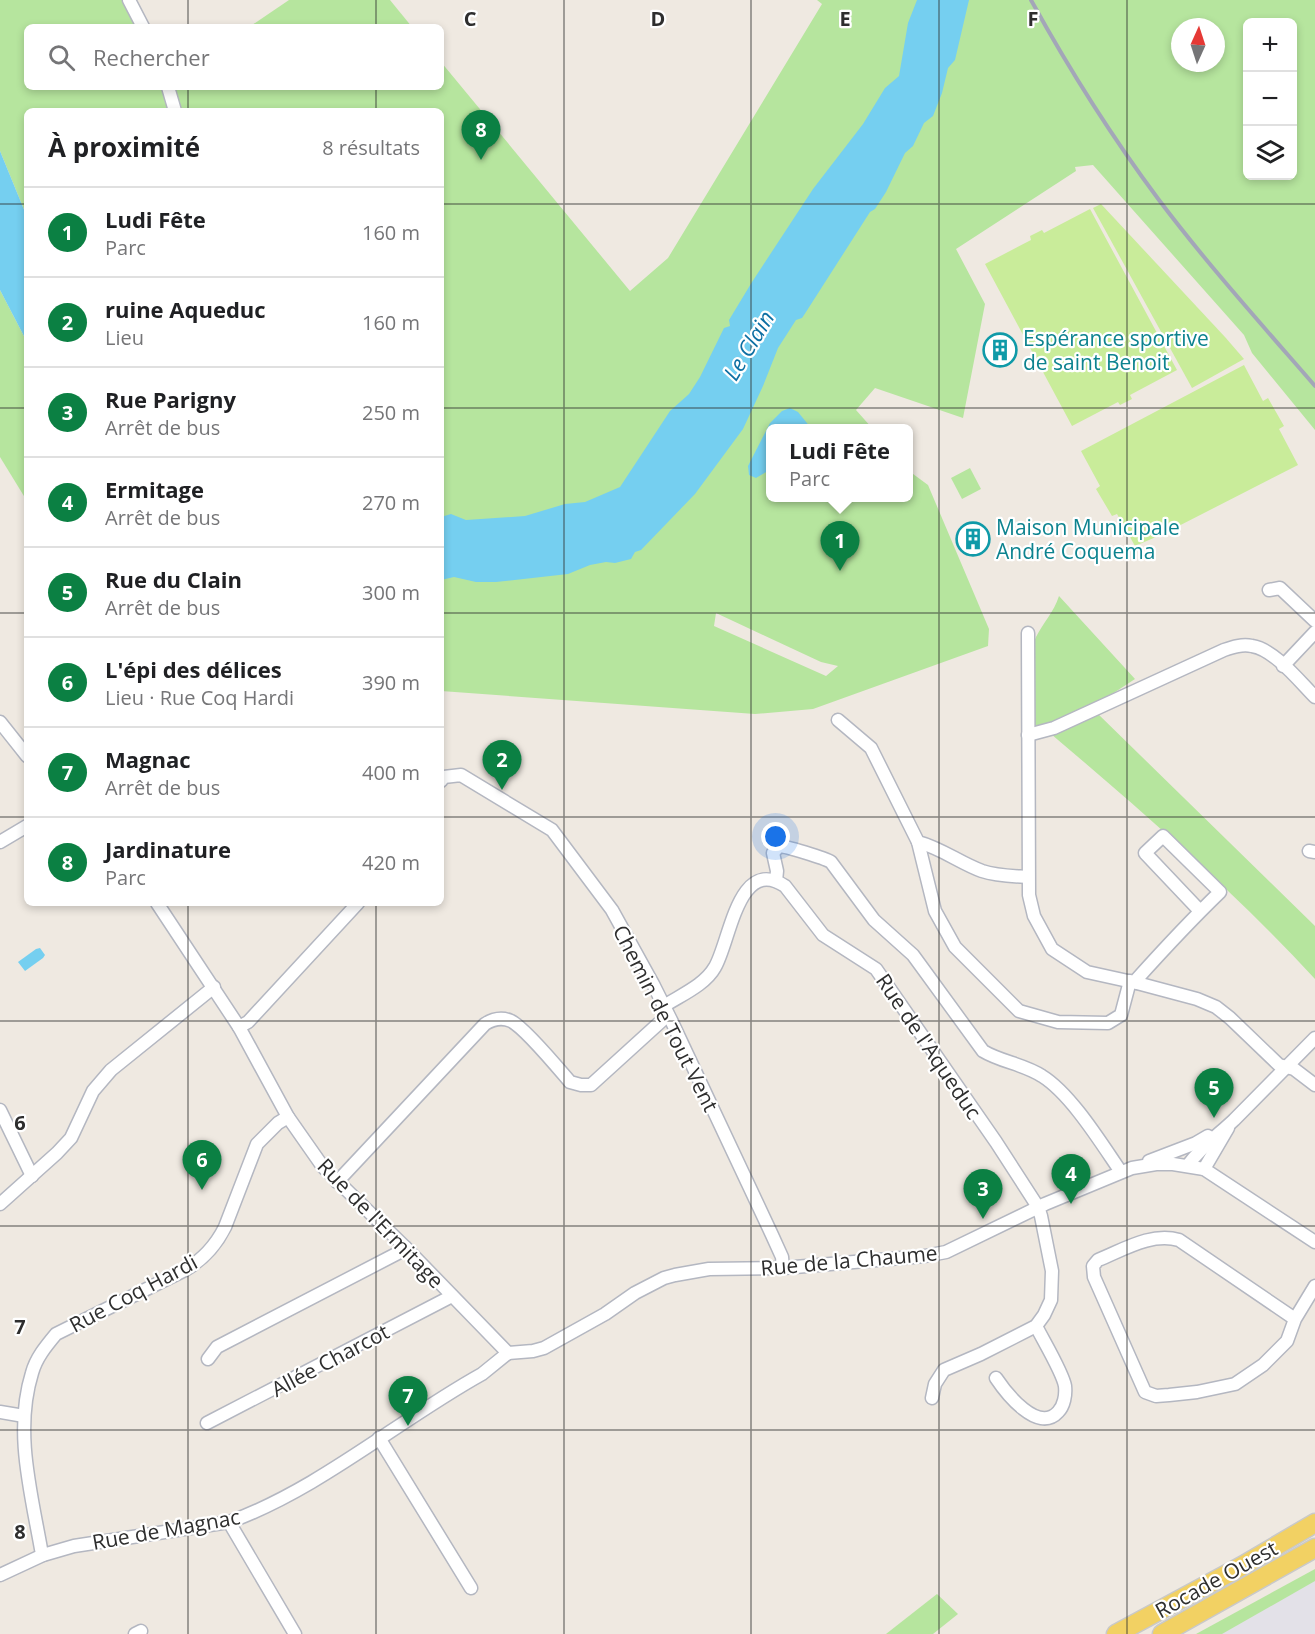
<!DOCTYPE html>
<html lang="fr">
<head>
<meta charset="utf-8">
<style>
	body { margin:0; font-family:"Open Sans",sans-serif; background:#f6f6f6; color:#202124 }
	.controls { position:absolute; right:18px; top:18px; display:grid; overflow:hidden; border-radius:9px; box-shadow:0 3px 9px #0003 }
	.controls button { width:54px; height:54px; display:grid; place-items:center; padding:0; border:0; border-bottom:2px solid #e0e0e0; background:#fff; color:#202124; font:30px sans-serif }
	.compass { position:absolute; left:1171px; top:18px; width:54px; height:54px; border-radius:50%; background:#fff; box-shadow:0 3px 9px #0003; rotate:3deg }
	.you { position:absolute; left:776px; top:837px; width:21px; height:21px; margin:-15px; border:4px solid #fff; border-radius:50%; background:#1a73e8; box-shadow:0 0 0 9px #1a73e833 }
	.badge { display:grid; place-items:center; width:39px; height:39px; border-radius:50%; background:#0b8043; color:#fff; font-size:20px; font-weight:700 }
	.pin { position:absolute; translate:-50% -50px; filter:drop-shadow(0 2px 3px #0008) }
	.pin::after { content:''; position:absolute; top:32px; width:21px; height:18px; background:inherit; clip-path:polygon(0 0,100% 0,50% 100%) }
	.popup { position:absolute; left:766px; top:424px; width:147px; height:78px; box-sizing:border-box; display:grid; place-content:center; border-radius:9px; background:#fff; filter:drop-shadow(0 2px 4px #0005); font-size:20px; white-space:nowrap; color:#757577 }
	.popup b { font-size:22px; color:#202124 }
	.popup::after { content:''; position:absolute; left:50%; top:100%; margin-left:-12px; border:12px solid transparent; border-top-color:#fff }
	.list { margin:0; padding:0; list-style:none }
	h2 { display:flex; justify-content:space-between; align-items:center; height:78px; margin:0; padding:0 24px; font-size:26px }
	h2 small { font-size:20px; font-weight:400; color:#757577 }
	.list li { display:grid; grid-template-columns:39px 1fr auto; gap:18px; align-items:center; box-sizing:border-box; height:90px; padding:0 24px; border-top:2px solid #e0e0e0 }
	.list b { display:block; font-size:22px; white-space:nowrap }
	.list p { margin:0; font-size:20px; white-space:nowrap; color:#757577 }
	.list em { font-size:20px; font-style:normal; color:#757577 }
	.icon { flex:none; width:33px; height:33px; fill:none; stroke:currentColor; stroke-width:2; stroke-linecap:round; stroke-linejoin:round }
	.map { position:relative; flex:none; width:1315px; height:1634px; overflow:hidden }
	.search { position:absolute; background:#fff; box-shadow:0 3px 9px #0003; left:24px; top:24px; width:420px; height:66px; display:flex; align-items:center; gap:15px; box-sizing:border-box; padding:0 21px; border-radius:9px; color:#757577; font-size:22px }
	.panel { position:absolute; background:#fff; box-shadow:0 3px 9px #0003; left:24px; top:108px; width:420px; height:798px; border-radius:9px }
	.map>svg:first-child { display:block }
	.industrial { fill:#e3e1e8 }
	.green { fill:#b6e59e; fill-rule:evenodd }
	.pitch { fill:#c9ec9a }
	.water { fill:#75cff0 }
	.lines { fill:none; stroke-linecap:round; stroke-linejoin:round }
	.street-casing { stroke:#b4b7c1; stroke-width:15 }
	.primary-casing { stroke:#c9c9c9; stroke-width:21 }
	.street { stroke:#fff; stroke-width:12 }
	.primary { stroke:#f2d163; stroke-width:18 }
	.rail { stroke:#a3a6b8; stroke-width:4 }
	.grid { fill:none; stroke:#2e2e2e; stroke-width:1.5; stroke-opacity:0.55 }
	.labels { text-anchor:middle; dominant-baseline:central; stroke-width:4.5; stroke-linejoin:round; paint-order:stroke }
	.culture-label { font-size:21px; fill:#0d838f; stroke:#fff; text-anchor:start }
	.street-label { font-size:21px; fill:#2e2e2e; stroke:#fff }
	.water-label { font-size:22px; font-style:italic; fill:#0d6fa3; stroke:#fff }
	.grid-label { font-size:20px; text-anchor:middle; font-weight:bold; fill:#2e2e2e; stroke:#fff; stroke-width:4.5; stroke-linejoin:round; paint-order:stroke }
</style>
</head>
<body>
<div class="map">
<svg width="1315" height="1634" viewBox="0 0 1315 1634">
	<rect width="100%" height="100%" fill="#efe9e1"/>
	<!-- industrial -->
	<polygon class="industrial" points="1315,1576 1315,1634 1221,1634"/>
	<!-- green -->
	<g class="green">
		<path d="M0,0h129l14,27h-116v60h414v-25l189,229 38,-33 154,-254 -5,-4h498v430l-63,-77 -8,-18 -151,-170 -18,2 1,4 -120,78 29,55 -22,114 -88,-30 -19,22 16,18h-101v70h138v-27l19,14 61,144 -1,17 -175,63 -58,5 -314,-23v-580h-414v106l-27,-66zM1248,22h44v154h-44zM1180,27h36v36h-36zM716,613l105,49 17,4 -12,10 -112,-50z"/>
		<polygon points="289,0 390,0 412,27 249,27"/>
		<polygon points="0,290 27,342 27,501 0,457"/>
		<polygon points="970,468 981,489 962,499 951,478"/>
		<path d="M1059,596l76,83 -23,15 -67,33 -9,2 -4,-2c0,-17 -3,-78 4,-90 7,-14 18,-25 23,-41z"/>
		<path d="M1096,712l219,214v53c-81,-88 -173,-168 -264,-245z"/>
		<polygon points="1315,1569 1315,1581 1222,1634 1196,1634"/>
		<polygon points="937,1594 958,1614 933,1634 886,1634"/>
	</g>
	<!-- pitch -->
	<g class="pitch">
		<polygon points="1101,204 1225,337 1244,359 1192,388 1093,208"/>
		<polygon points="1090,209 1177,370 1130,395 1132,399 1120,405 1118,402 1072,426 985,264 1031,240 1030,236 1042,230 1044,233"/>
		<polygon points="1244,365 1263,401 1268,398 1284,426 1279,429 1298,465 1163,534 1135,546 1117,514 1112,516 1096,489 1100,486 1081,451"/>
	</g>
	<!-- water -->
	<g class="water">
		<polygon points="917,0 969,0 955,60 948,68 942,93 933,116 924,123 913,146 905,153 886,192 875,209 870,212 806,312 802,318 796,320 778,348 763,386 743,429 695,494 641,550 635,552 631,559 615,563 606,562 590,565 568,574 496,582 476,582 454,577 441,580 441,517 451,514 466,520 525,516 565,504 585,502 620,487 670,411 689,394 700,377 724,328 730,326 729,320 752,282 813,189 863,124 885,88 899,76 908,23"/>
		<polygon points="0,151 27,217 27,342 0,290"/>
		<polygon points="790,408 798,412 811,428 771,428 771,469 756,478 749,475 748,466 770,423 782,411"/>
		<polygon points="40,948 45,955 43,958 25,971 18,962 36,949"/>
	</g>
	<g class="lines">
		<defs>
			<g id="street">
				<polyline points="129,0 143,27"/>
				<polyline points="168,87 175,111"/>
				<polyline points="1269,590 1280,588 1315,621"/>
				<polyline points="1028,633 1029,895 1034,916 1052,949 1087,972 1137,983 1197,999 1216,1007 1230,1018 1279,1065 1294,1069 1315,1085"/>
				<polyline points="1283,666 1315,632"/>
				<path d="M838,720l33,28 47,94c23,6 42,21 64,29 15,5 30,5 46,6"/>
				<polyline points="0,722 27,756"/>
				<path d="M1028,735l26,-7 170,-78c9,-3 18,-6 28,-4 22,3 48,36 63,51"/>
				<polyline points="441,781 444,777 461,775 552,830 612,910 654,986 671,1020 772,1235 782,1257 783,1268"/>
				<polyline points="0,842 27,826"/>
				<polyline points="918,842 935,911 955,947 1019,1011 1058,1022 1108,1023 1121,1015 1130,981"/>
				<polyline points="1309,851 1315,852"/>
				<path d="M776,881l1,-10 -4,-18 6,-7c6,0 46,12 52,16l43,58 39,35 70,96c18,11 41,13 59,25 29,18 59,67 79,96"/>
				<polyline points="157,903 239,1027 288,1117 323,1167 405,1247 508,1353"/>
				<path d="M1137,983v-4c27,-30 54,-59 83,-87l-57,-56 -18,17 55,58"/>
				<path d="M664,1006c17,-11 41,-21 51,-39 15,-25 23,-112 70,-81l38,49 53,34 120,173 42,65 3,9 11,55 -1,29 -7,15 -8,11 -55,28 -37,16 -9,14 -3,14"/>
				<polyline points="239,1027 248,1022 358,903"/>
				<polyline points="0,1110 32,1176"/>
				<polyline points="1149,1161 1196,1143 1208,1136"/>
				<path d="M1188,1165c14,-19 29,-29 46,-45 27,-27 54,-55 81,-82"/>
				<polyline points="1204,1169 1228,1128"/>
				<path d="M337,1182l148,-158c8,-5 17,-7 26,-3 14,7 47,47 59,61l11,3h10l77,-70"/>
				<polyline points="0,1204 57,1153 71,1138 93,1091 111,1070 214,987"/>
				<path d="M1295,1319l-116,-79c-28,-8 -56,10 -81,20l-5,6 1,11 51,115 11,4 13,-1 28,-3 38,-8 28,-19 24,-24 8,-22 20,-33"/>
				<polyline points="508,1353 533,1351 544,1348 605,1314 635,1293 664,1278 675,1275 709,1269 783,1268 925,1256 946,1252 1045,1204 1132,1168 1156,1164 1173,1164 1204,1169 1315,1242"/>
				<polyline points="208,1359 217,1347 400,1252 405,1247"/>
				<path d="M996,1378c10,15 42,56 62,34 6,-6 8,-17 7,-26 -2,-13 -22,-46 -29,-60"/>
				<polyline points="0,1412 24,1416"/>
				<polyline points="207,1423 452,1296"/>
				<polyline points="379,1438 471,1588"/>
				<polyline points="229,1522 295,1634"/>
				<path d="M43,1555l-2,-6c-10,-57 -27,-118 -9,-176 4,-15 14,-27 24,-39l129,-64c19,-11 31,-25 40,-43l32,-83 21,-21 10,-6"/>
				<path d="M0,1575l43,-20 31,-9 155,-24c89,-32 170,-102 253,-148l26,-21"/>
				<polyline points="135,1634 141,1631"/>
			</g>
			<g id="primary">
				<polyline points="1116,1634 1242,1566 1315,1523"/>
				<polyline points="1162,1634 1315,1548"/>
			</g>
		</defs>
		<!-- street casing -->
		<use href="#street" class="street-casing"/>
		<!-- primary casing -->
		<use href="#primary" class="primary-casing"/>
		<!-- street -->
		<use href="#street" class="street"/>
		<!-- primary -->
		<use href="#primary" class="primary"/>
		<!-- rail -->
		<path class="rail" d="M1031,0c38,69 81,137 128,200 49,65 103,125 156,186"/>
	</g>
	<!-- grid -->
	<path class="grid" d="M188,0v27M376,0v27M564,0v1634M751,0v1634M939,0v1634M1127,0v1634M188,87v24M376,87v24M0,204h27M441,204h874M0,408h27M441,408h874M0,613h27M441,613h874M0,817h27M441,817h874M188,903v731M376,903v731M0,1021h1315M0,1226h1315M0,1430h1315"/>
	<!-- icons -->
	<defs>
		<symbol id="building-ring" viewBox="-11 -11 22 22"><circle r="9.5" fill="#fff" stroke="#0f9aa8" stroke-width="1.5"/><path d="M-4-6H4V6H1V3H-1V6H-4ZM-2.5-4.3h1.7v1.8h-1.7ZM.8-4.3h1.7v1.8H.8ZM-2.5-1h1.7V.8h-1.7ZM.8-1h1.7V.8H.8Z" fill="#0f9aa8"/></symbol>
	</defs>
	<g fill-rule="evenodd">
		<use href="#building-ring" x="981" y="331" width="38" height="38"/>
		<use href="#building-ring" x="954" y="520" width="38" height="38"/>
	</g>
	<g class="labels">
		<!-- culture labels -->
		<g class="culture-label">
			<text x="1023" y="338">Espérance sportive<tspan x="1023" dy="24">de saint Benoit</tspan></text>
			<text x="996" y="527">Maison Municipale<tspan x="996" dy="24">André Coquema</tspan></text>
		</g>
		<!-- street labels -->
		<g class="street-label">
			<text transform="translate(666 1018) rotate(63)">Chemin de Tout Vent</text>
			<text transform="translate(929 1046) rotate(56)">Rue de l'Aqueduc</text>
			<text transform="translate(381 1223) rotate(46)">Rue de l'Ermitage</text>
			<text transform="translate(849 1260) rotate(-5)">Rue de la Chaume</text>
			<text transform="translate(133 1293) rotate(-28)">Rue Coq Hardi</text>
			<text transform="translate(330 1360) rotate(-28)">Allée Charcot</text>
			<text transform="translate(166 1529) rotate(-10)">Rue de Magnac</text>
			<text transform="translate(1216 1579) rotate(-29)">Rocade Ouest</text>
		</g>
		<!-- water labels -->
		<g class="water-label">
			<text transform="translate(748 345) rotate(-59)">Le Clain</text>
		</g>
	</g>
	<g class="grid-label">
		<text x="470" y="26">C</text>
		<text x="658" y="26">D</text>
		<text x="845" y="26">E</text>
		<text x="1033" y="26">F</text>
		<text x="20" y="1130">6</text>
		<text x="20" y="1334">7</text>
		<text x="20" y="1539">8</text>
	</g>
</svg>
<div class="controls">
<button>+</button>
<button>−</button>
<button><svg class="icon" aria-label="layers" viewBox="0 0 24 24"><path d="M12 4l9 5-9 5-9-5zM3 14l9 5 9-5"/></svg></button>
</div>
<svg class="compass" viewBox="-18 -18 36 36"><path d="M0-13l5 13h-10z" fill="#e53935"/><path d="M0 13l5-13h-10z" fill="#757577"/></svg>
<div class="you"></div>
<div class="pin badge" style="left:840px;top:571px">1</div>
<div class="popup"><b>Ludi Fête</b>Parc</div>
<div class="pin badge" style="left:502px;top:790px">2</div>
<div class="pin badge" style="left:983px;top:1219px">3</div>
<div class="pin badge" style="left:1071px;top:1204px">4</div>
<div class="pin badge" style="left:1214px;top:1118px">5</div>
<div class="pin badge" style="left:202px;top:1190px">6</div>
<div class="pin badge" style="left:408px;top:1426px">7</div>
<div class="pin badge" style="left:481px;top:160px">8</div>
<div class="search"><svg class="icon" aria-label="search" viewBox="0 0 24 24"><circle cx="10" cy="10" r="6"/><path d="M15 15l6 6"/></svg>Rechercher</div>
<section class="panel">
<h2>À proximité<small>8 résultats</small></h2>
<ul class="list">
<li><span class="badge">1</span><div><b>Ludi Fête</b><p>Parc</p></div><em>160 m</em></li>
<li><span class="badge">2</span><div><b>ruine Aqueduc</b><p>Lieu</p></div><em>160 m</em></li>
<li><span class="badge">3</span><div><b>Rue Parigny</b><p>Arrêt de bus</p></div><em>250 m</em></li>
<li><span class="badge">4</span><div><b>Ermitage</b><p>Arrêt de bus</p></div><em>270 m</em></li>
<li><span class="badge">5</span><div><b>Rue du Clain</b><p>Arrêt de bus</p></div><em>300 m</em></li>
<li><span class="badge">6</span><div><b>L'épi des délices</b><p>Lieu · Rue Coq Hardi</p></div><em>390 m</em></li>
<li><span class="badge">7</span><div><b>Magnac</b><p>Arrêt de bus</p></div><em>400 m</em></li>
<li><span class="badge">8</span><div><b>Jardinature</b><p>Parc</p></div><em>420 m</em></li>
</ul>
</section>
</div>
</body>
</html>
